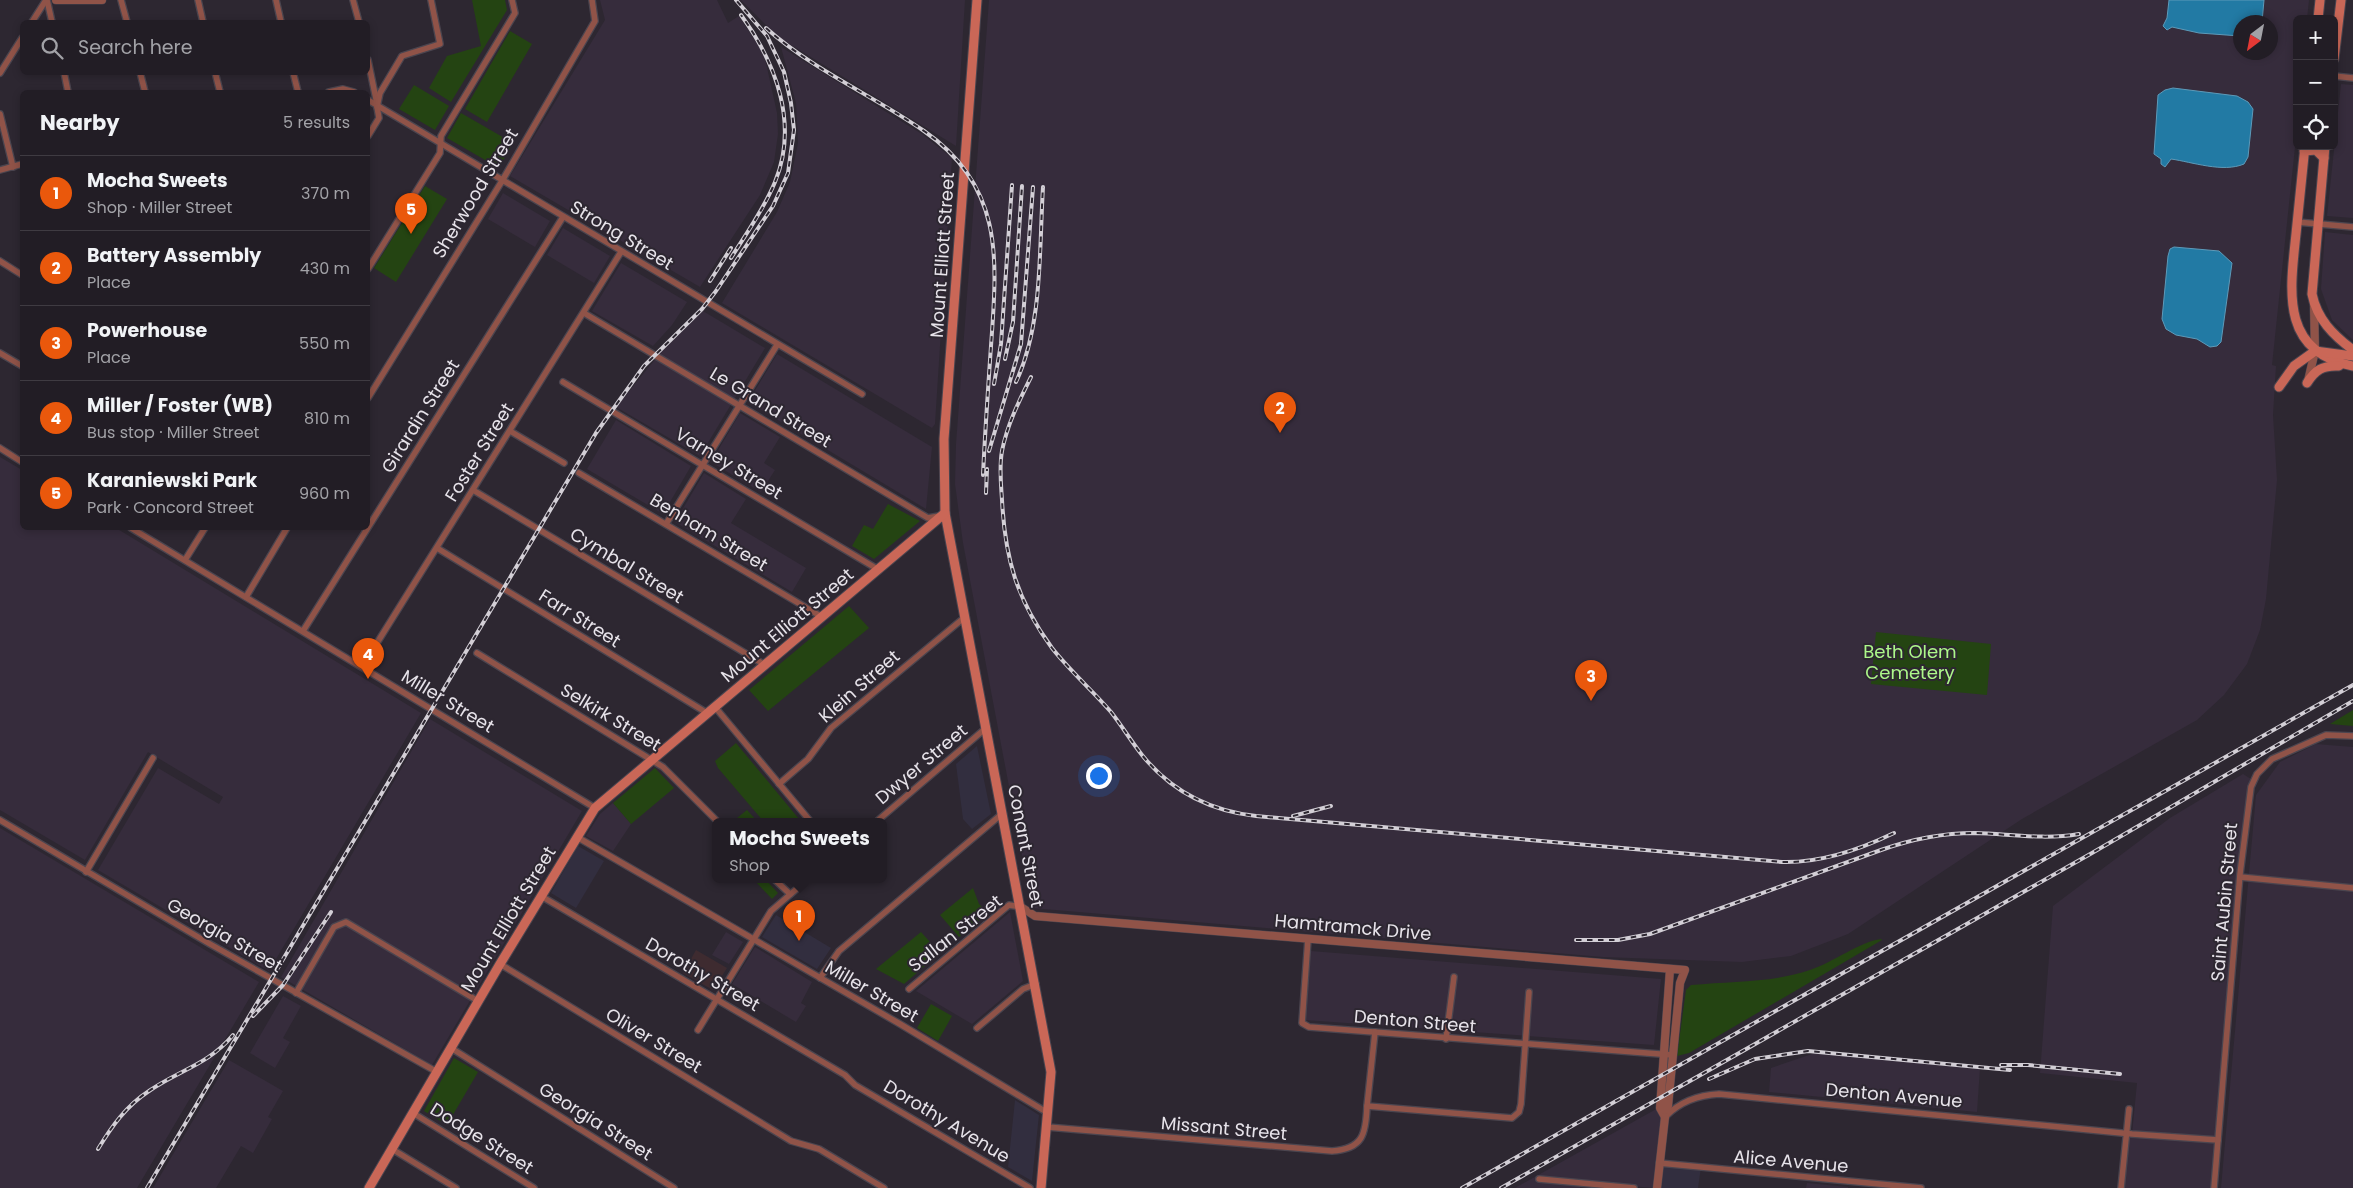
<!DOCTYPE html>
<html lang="en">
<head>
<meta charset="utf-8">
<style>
	body { margin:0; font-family:Poppins,sans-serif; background:#2a262d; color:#f1f3f6 }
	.controls { position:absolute; right:15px; top:15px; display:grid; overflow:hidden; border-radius:8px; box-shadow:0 2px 8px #0003 }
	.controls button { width:45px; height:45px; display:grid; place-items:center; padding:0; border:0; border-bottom:1px solid #3f3b42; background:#221d25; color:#f1f3f6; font:25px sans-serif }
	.compass { position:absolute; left:2233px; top:15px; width:45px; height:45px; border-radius:50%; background:#221d25; box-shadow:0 2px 8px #0003; rotate:212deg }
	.you { position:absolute; left:1098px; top:775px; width:18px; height:18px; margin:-12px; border:4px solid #fff; border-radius:50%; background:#1a73e8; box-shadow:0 0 0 8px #1a73e833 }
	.badge { display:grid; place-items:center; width:32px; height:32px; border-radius:50%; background:#ea580c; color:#fff; font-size:16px; font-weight:700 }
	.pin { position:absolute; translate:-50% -41px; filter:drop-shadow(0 1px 2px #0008) }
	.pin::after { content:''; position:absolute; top:26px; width:18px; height:15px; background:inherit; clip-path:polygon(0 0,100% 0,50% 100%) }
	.popup { position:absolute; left:712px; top:818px; width:175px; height:65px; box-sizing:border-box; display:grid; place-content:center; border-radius:8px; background:#221d25; filter:drop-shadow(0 1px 4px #0005); font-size:16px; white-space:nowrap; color:#a2a2a7 }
	.popup b { font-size:19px; color:#f1f3f6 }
	.popup::after { content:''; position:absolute; left:50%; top:100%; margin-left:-10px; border:10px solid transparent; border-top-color:#221d25 }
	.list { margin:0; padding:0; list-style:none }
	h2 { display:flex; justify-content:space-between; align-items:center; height:65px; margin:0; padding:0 20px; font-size:21px }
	h2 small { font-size:16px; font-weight:400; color:#a2a2a7 }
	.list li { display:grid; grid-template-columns:32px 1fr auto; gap:15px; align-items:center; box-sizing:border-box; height:75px; padding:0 20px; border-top:1px solid #3f3b42 }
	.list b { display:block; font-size:19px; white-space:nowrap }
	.list p { margin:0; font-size:16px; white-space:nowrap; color:#a2a2a7 }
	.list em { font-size:16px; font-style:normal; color:#a2a2a7 }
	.icon { flex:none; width:28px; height:28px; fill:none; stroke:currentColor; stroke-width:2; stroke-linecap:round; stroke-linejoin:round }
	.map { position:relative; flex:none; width:2353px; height:1188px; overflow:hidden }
	.search { position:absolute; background:#221d25; box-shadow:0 2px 8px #0003; left:20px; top:20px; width:350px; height:55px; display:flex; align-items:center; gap:12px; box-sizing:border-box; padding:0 18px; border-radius:8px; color:#a2a2a7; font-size:19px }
	.panel { position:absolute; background:#221d25; box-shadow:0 2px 8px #0003; left:20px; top:90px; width:350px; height:440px; border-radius:8px }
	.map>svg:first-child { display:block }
	.commercial { fill:#322e3f }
	.built { fill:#362c3c; fill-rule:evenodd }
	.medical { fill:#3e2b30 }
	.green { fill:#244412 }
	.water { fill:#227aa4; stroke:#5d9ab9 }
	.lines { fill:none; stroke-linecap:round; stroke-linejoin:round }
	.minor-casing { stroke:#4b454f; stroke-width:8 }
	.tertiary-casing { stroke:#4b454f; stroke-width:9 }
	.secondary-casing { stroke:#4b454f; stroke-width:11 }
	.minor { stroke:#905348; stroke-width:5.5 }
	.tertiary { stroke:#905348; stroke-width:8 }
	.secondary { stroke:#ca6757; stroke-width:9 }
	.rail-casing { stroke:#d3cfd6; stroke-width:4 }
	.rail { stroke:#2d2731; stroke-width:2; stroke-dasharray:5.5; stroke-linecap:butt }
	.labels { text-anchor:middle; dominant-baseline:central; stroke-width:4; stroke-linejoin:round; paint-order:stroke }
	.street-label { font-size:18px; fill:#e7e3ea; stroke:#2d2731 }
	.park-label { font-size:18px; fill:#adf78a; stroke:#2d2731 }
</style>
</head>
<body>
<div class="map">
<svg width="2353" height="1188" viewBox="0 0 2353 1188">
	<rect width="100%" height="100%" fill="#2d2731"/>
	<!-- commercial -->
	<g class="commercial">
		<polygon points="977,746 991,814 972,829 963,819 956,764"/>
		<polygon points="578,846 604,861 576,908 551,893"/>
		<polygon points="776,915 831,948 817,969 762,937"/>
		<polygon points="1015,1100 1039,1115 1032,1181 1008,1167"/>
		<polygon points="1659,1163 1701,1167 1698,1188 1657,1188"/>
	</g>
	<!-- built -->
	<g class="built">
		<polygon points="600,0 717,0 728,23 739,16 760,48 766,63 777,113 778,134 774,162 760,195 700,287 510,176 605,20"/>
		<polygon points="741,0 965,0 956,146 778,37"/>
		<path d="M989,0h1320l-2,19h-10v109l-25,237 4,1 -3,49 4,65 -11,119 -6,31 -13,34 -23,31 -27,25 -175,99 -174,115 -57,22 -49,6 -139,-5 -571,-49 -69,-365 -8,-59 1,-40zM2240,22h30v30h-30z"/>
		<polygon points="781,47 922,134 952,158 935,424 932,428 722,303 777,212 790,182 798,143 796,103"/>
		<polygon points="2341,84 2353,85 2353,218 2327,216"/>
		<polygon points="503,193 550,221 535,247 488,219"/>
		<polygon points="563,228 610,256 594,283 547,255"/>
		<polygon points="2325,232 2353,235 2353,340 2332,320 2321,289"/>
		<polygon points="621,263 687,302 672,325 653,346 592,311"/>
		<polygon points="703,311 765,348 700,456 616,407 662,351"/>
		<polygon points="777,354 932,447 926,509 748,402"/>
		<polygon points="740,413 780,437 764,463 775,470 761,492 711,462"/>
		<polygon points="616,420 691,466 663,514 587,469"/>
		<polygon points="0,457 22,470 22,528 116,528 421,713 269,971 98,870 158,768 219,804 223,797 148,752 85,860 0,810"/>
		<polygon points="704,473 746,499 731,523 806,568 792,592 675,522"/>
		<polygon points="430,719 582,811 432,1065 281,977"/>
		<polygon points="2316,744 2353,747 2353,1188 2221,1188 2256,795 2280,762"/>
		<polygon points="2243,774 2254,781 2249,791 2214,1188 2121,1188 2126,1133 2132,1134 2137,1083 2040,1073 2053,906 2170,818"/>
		<polygon points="613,803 631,824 613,851 586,836 600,814"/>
		<polygon points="0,828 259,982 137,1188 0,1188"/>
		<polygon points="1010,912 1023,981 972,1024 916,991"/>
		<polygon points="726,932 743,942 729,964 712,955"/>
		<polygon points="755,947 812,982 801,1003 806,1006 796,1022 732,984"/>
		<polygon points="1311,951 1661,979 1654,1045 1305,1020"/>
		<polygon points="283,996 301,1006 283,1038 290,1042 275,1068 250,1053"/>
		<polygon points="1818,1052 1980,1068 1977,1112 1769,1092 1771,1068"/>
		<polygon points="229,1060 283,1091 268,1117 272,1119 253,1153 241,1146 216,1188 153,1188"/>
		<polygon points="1667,1103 1657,1188 1581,1183 1580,1188 1515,1188"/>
		<polygon points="1807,1183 1848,1187 1848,1188 1806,1188"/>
	</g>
	<!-- medical -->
	<polygon class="medical" points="696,950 727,968 713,990 683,973"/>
	<!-- green -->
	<g class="green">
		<polygon points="472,0 505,0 507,10 451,102 429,88 447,56 481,46"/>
		<polygon points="510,31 532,44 487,122 465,109"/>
		<polygon points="414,85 449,106 435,130 399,109"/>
		<polygon points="461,113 513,143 499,168 447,138"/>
		<polygon points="425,186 447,199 396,282 374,268"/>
		<polygon points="888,504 920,521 874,559 852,546 864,525 873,529"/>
		<polygon points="849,606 869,628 768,711 749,690"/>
		<polygon points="1876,632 1991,644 1987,695 1871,684"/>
		<polygon points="2353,710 2353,726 2330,724"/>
		<polygon points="736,743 799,819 795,822 764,822 718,768 715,761"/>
		<polygon points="655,768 674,788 631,824 613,803"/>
		<polygon points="747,810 758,822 732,822"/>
		<polygon points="754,880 766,880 778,893 772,899"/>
		<polygon points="973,888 979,904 988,913 959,937 940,915"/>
		<polygon points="921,932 940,953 904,984 876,969"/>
		<path d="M1881,939l1,1 -193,113 -12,3 9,-66 5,-5c41,-4 80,-2 119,-15 24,-8 49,-28 71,-31z"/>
		<polygon points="931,1004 952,1016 938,1041 917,1028"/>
		<polygon points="454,1058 478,1072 447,1125 424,1111"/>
	</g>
	<!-- water -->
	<g class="water">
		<polygon points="2169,0 2264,0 2262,22 2240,22 2240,36 2199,33 2172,27 2167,30 2163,26 2167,18"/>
		<path d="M2173,88l64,8 11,6 5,7 -5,48 -4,7c-21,9 -52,-2 -73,-5l-6,8 -4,-3v-5l-7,-5 4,-59 7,-5z"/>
		<polygon points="2174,247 2219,251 2232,263 2221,342 2217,346 2210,347 2197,339 2176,335 2166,329 2162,319 2168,256 2170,249"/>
	</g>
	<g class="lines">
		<defs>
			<g id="minor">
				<polyline points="47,0 52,22"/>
				<polyline points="121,0 127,22"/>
				<polyline points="198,0 203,22"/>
				<polyline points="276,0 281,22"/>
				<polyline points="353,0 359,22"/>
				<polyline points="32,22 46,0"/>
				<polyline points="368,60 377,104"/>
				<polyline points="64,72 68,92"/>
				<polyline points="140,72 145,92"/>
				<polyline points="215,72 220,92"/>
				<polyline points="293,72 298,92"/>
				<polyline points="0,73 22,38"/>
				<polyline points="2334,76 2353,78"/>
				<polyline points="329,92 343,89 354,92"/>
				<polyline points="368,100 862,394"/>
				<polyline points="377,107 380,93 402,56 440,44 431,0"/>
				<polyline points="0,114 13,167"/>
				<polyline points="368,136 379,118 377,107"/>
				<polyline points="0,170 22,164"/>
				<polyline points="2297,222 2353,227"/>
				<polyline points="0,261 22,275"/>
				<polyline points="368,269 440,153 441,136 515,13 512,0"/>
				<polyline points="584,313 928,518 939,516"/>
				<polyline points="0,353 22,366"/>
				<polyline points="563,382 879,570"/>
				<polyline points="368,398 502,181 595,21 592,0"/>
				<polyline points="510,431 564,463"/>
				<polyline points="0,448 22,462"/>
				<polyline points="579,473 822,617"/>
				<polyline points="473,490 765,665"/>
				<polyline points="666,524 777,345"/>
				<polyline points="131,528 595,808"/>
				<polyline points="437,548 707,713"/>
				<polyline points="185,560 205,528"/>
				<polyline points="246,597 287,528"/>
				<polyline points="303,631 563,217"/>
				<polyline points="477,653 663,767 718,822"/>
				<polyline points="362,667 621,252"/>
				<polyline points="715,707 811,822"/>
				<polyline points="779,784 808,759 831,728 965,617"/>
				<polyline points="0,820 210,944 437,1072"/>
				<polyline points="876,822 986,728"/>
				<polyline points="577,837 900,1024 1048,1113"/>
				<polyline points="86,872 153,758"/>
				<polyline points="2240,877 2353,888"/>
				<polyline points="775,880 790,894"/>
				<polyline points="541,896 845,1075 855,1085 1030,1188"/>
				<polyline points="1308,939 1302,1023 1309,1027 1673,1055"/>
				<polyline points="500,964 791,1141 819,1149 884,1188"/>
				<polyline points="820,978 839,951 1003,813"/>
				<polyline points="909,989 1009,905 1021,907"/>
				<polyline points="296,993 334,927 346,922 478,1001"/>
				<polyline points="977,1028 1023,989 1036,984"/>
				<polyline points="698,1030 771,911 807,880"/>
				<polyline points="1375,1032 1367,1106 1512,1118 1519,1112 1521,1104 1529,992"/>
				<polyline points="1446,1039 1454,977"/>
				<polyline points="451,1048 674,1188"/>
				<polyline points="413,1113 534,1188"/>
				<path d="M1666,1116c14,-14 33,-21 53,-22l413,40 86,6"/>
				<path d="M1047,1127l285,24c31,-2 34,-17 35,-45"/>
				<polyline points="392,1149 456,1188"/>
				<polyline points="1659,1163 1921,1188"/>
				<polyline points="1539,1179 1634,1188"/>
				<polyline points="2121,1188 2129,1109"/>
				<polyline points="2214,1188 2240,874 2251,787 2257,774 2272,759 2326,735 2353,736"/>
			</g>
			<g id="tertiary">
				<polyline points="56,0 102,0"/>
				<polyline points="2308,381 2315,351 2314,306"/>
				<polyline points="1021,907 1035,916 1685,970 1680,983 1668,1106 1665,1117 1660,1108 1670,969"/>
				<polyline points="1657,1188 1665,1117"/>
			</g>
			<g id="secondary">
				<polyline points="977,0 944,439 945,513 1051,1072 1041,1188"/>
				<polyline points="2318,19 2320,0"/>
				<polyline points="2334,59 2341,0"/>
				<path d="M2305,146c-3,30 -6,59 -9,88 -6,57 -16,118 57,132"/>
				<path d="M2325,146l-13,148c5,25 21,41 41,56"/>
				<polyline points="2304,151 2316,150 2324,158"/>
				<path d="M2307,383c8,-13 16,-18 32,-17"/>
				<polyline points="2279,387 2294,366 2315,351 2353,356"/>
				<polyline points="369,1188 500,964 595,808 945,513"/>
			</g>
		</defs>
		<!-- minor casing -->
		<use href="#minor" class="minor-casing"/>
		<!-- tertiary casing -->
		<use href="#tertiary" class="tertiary-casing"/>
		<!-- secondary casing -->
		<use href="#secondary" class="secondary-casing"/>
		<!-- minor -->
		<use href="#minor" class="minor"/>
		<!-- tertiary -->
		<use href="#tertiary" class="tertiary"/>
		<!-- secondary -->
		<use href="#secondary" class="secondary"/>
		<defs>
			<g id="rail">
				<path d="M766,28c47,42 106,67 158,103 81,56 73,130 67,215 -3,43 -6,86 -8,129"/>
				<path d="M731,258c15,-24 33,-49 44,-76 24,-58 1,-119 -34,-167"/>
				<polyline points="710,281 731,248"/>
				<polyline points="1005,359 1013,322 1022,186"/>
				<path d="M1031,377c-12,24 -24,48 -29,74 -3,16 -1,33 0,49 3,59 15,100 50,148 18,23 40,42 59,64 11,14 20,29 31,43 29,36 69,56 114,61l526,46c38,1 77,-12 112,-29"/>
				<path d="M1016,382c27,-58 23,-132 27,-195"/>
				<polyline points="994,384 1001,344 1012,185"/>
				<polyline points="989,451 1021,344 1033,187"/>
				<polyline points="986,493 987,469"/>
				<polyline points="1293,816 1331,806"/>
				<path d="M1576,940h42l32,-6 231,-84c31,-11 62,-17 94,-17 35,1 69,7 104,1"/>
				<polyline points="253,1016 283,985 331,912"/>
				<polyline points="2001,1065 2028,1065 2120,1074"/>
				<polyline points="1709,1079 1755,1059 1808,1051 2010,1070"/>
				<path d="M98,1149c14,-23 28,-43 51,-58 30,-21 59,-26 84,-56"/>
				<polyline points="147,1188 596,433 644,366 702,309 716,291 773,206 788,173 794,130 791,103 784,72 767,36 736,0"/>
				<polyline points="1462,1188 2353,685"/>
				<polyline points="1501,1188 2092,853 2353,701"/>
			</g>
		</defs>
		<!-- rail casing -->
		<use href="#rail" class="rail-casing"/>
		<!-- rail -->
		<use href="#rail" class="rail"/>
	</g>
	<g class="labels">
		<!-- street labels -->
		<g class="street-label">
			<text transform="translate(475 193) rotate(-59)">Sherwood Street</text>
			<text transform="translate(622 235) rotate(31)">Strong Street</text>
			<text transform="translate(942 255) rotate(-86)">Mount Elliott Street</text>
			<text transform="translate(771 407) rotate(31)">Le Grand Street</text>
			<text transform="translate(420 416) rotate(-58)">Girardin Street</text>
			<text transform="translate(479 452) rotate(-58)">Foster Street</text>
			<text transform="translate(729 463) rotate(31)">Varney Street</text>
			<text transform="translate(709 532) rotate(31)">Benham Street</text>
			<text transform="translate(627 565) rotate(31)">Cymbal Street</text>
			<text transform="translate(580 618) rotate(32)">Farr Street</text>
			<text transform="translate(787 625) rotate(-40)">Mount Elliott Street</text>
			<text transform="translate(859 686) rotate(-41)">Klein Street</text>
			<text transform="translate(448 701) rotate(31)">Miller Street</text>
			<text transform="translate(611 717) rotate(31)">Selkirk Street</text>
			<text transform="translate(921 764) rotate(-40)">Dwyer Street</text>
			<text transform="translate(1026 846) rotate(79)">Conant Street</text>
			<text transform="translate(2224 902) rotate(-85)">Saint Aubin Street</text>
			<text transform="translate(508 919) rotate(-59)">Mount Elliott Street</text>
			<text transform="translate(1353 927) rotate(5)">Hamtramck Drive</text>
			<text transform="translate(955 933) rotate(-38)">Sallan Street</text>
			<text transform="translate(225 935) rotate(30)">Georgia Street</text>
			<text transform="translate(703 974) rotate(30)">Dorothy Street</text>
			<text transform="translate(872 991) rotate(30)">Miller Street</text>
			<text transform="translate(1415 1021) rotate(5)">Denton Street</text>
			<text transform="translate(654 1040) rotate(31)">Oliver Street</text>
			<text transform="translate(1894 1095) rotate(5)">Denton Avenue</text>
			<text transform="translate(596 1121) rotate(32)">Georgia Street</text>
			<text transform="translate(947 1121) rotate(31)">Dorothy Avenue</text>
			<text transform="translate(1224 1128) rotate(5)">Missant Street</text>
			<text transform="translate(482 1138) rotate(32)">Dodge Street</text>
			<text transform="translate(1791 1161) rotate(5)">Alice Avenue</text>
		</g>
		<!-- park labels -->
		<g class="park-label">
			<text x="1910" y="651">Beth Olem<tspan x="1910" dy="21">Cemetery</tspan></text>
		</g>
	</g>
</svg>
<div class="controls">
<button>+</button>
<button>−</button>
<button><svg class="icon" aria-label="locate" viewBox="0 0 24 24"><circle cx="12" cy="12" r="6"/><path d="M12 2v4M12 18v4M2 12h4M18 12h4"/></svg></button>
</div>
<svg class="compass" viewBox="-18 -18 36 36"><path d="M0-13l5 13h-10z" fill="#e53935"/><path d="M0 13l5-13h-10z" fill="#a2a2a7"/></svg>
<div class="you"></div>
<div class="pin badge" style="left:799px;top:941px">1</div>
<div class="popup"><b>Mocha Sweets</b>Shop</div>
<div class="pin badge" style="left:1280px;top:433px">2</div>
<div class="pin badge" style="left:1591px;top:701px">3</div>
<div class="pin badge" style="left:368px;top:679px">4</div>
<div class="pin badge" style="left:411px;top:234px">5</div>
<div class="search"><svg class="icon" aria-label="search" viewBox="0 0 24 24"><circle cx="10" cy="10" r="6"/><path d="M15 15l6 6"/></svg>Search here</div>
<section class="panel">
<h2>Nearby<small>5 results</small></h2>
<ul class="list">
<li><span class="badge">1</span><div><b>Mocha Sweets</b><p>Shop · Miller Street</p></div><em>370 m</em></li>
<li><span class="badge">2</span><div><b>Battery Assembly</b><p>Place</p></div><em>430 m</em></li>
<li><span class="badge">3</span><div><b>Powerhouse</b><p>Place</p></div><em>550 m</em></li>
<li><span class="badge">4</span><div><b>Miller / Foster (WB)</b><p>Bus stop · Miller Street</p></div><em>810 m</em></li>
<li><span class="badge">5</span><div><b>Karaniewski Park</b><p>Park · Concord Street</p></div><em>960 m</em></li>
</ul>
</section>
</div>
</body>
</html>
